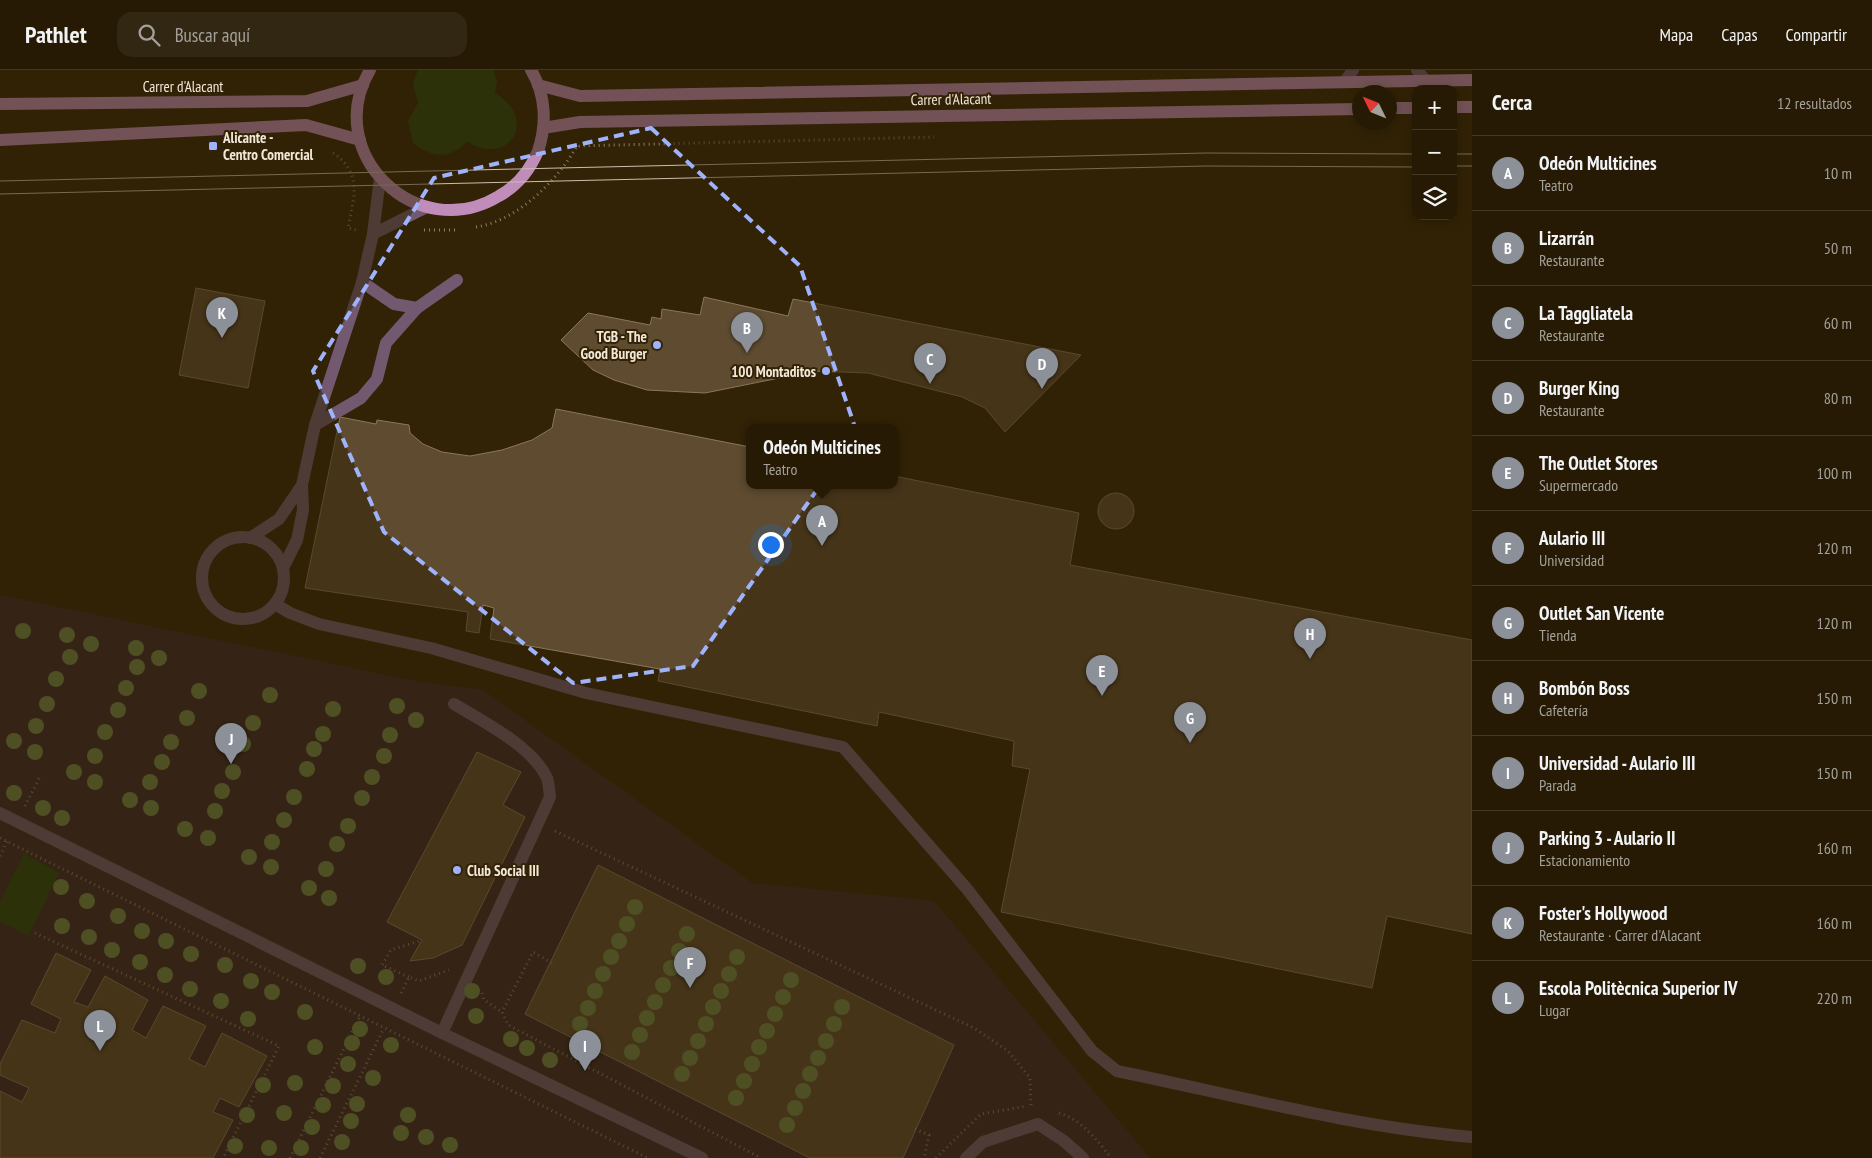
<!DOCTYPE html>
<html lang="es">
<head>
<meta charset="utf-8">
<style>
	body { margin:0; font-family:"PT Sans Narrow",sans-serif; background:#322713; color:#f1f3f6 }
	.controls { position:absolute; right:15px; top:15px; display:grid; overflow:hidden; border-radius:10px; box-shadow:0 2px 12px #0003 }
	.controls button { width:45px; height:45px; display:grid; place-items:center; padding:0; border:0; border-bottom:1px solid #423826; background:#261a04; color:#f1f3f6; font:25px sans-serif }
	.compass { position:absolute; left:1352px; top:15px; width:45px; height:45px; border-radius:50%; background:#261a04; box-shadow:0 2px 12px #0003; rotate:313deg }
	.you { position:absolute; left:770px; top:474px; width:18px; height:18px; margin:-12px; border:4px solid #fff; border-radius:50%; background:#1a73e8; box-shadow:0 0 0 8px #1a73e833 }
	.badge { display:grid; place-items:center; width:32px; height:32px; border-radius:50%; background:#8c9099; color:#fff; font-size:16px; font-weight:700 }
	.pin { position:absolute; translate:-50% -41px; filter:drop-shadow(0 1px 2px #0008) }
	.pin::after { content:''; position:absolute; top:26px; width:18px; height:15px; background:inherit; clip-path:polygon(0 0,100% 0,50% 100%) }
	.popup { position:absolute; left:746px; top:354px; width:152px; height:65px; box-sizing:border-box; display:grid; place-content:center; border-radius:10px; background:#261a04; filter:drop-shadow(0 1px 4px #0005); font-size:16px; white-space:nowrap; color:#a4a19a }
	.popup b { font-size:19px; color:#f1f3f6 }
	.popup::after { content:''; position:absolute; left:50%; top:100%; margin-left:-10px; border:10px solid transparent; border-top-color:#261a04 }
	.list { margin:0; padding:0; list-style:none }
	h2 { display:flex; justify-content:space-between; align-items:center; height:65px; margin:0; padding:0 20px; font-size:21px }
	h2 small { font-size:16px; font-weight:400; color:#a4a19a }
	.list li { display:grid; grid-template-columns:32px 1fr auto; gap:15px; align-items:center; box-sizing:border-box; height:75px; padding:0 20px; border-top:1px solid #423826 }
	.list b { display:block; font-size:19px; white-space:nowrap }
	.list p { margin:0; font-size:16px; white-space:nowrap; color:#a4a19a }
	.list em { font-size:16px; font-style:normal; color:#a4a19a }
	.icon { flex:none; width:28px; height:28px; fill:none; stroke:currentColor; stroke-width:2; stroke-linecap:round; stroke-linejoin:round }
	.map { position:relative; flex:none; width:1472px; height:1088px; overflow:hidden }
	header { display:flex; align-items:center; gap:30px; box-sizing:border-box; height:70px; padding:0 25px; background:#261a04; border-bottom:1px solid #423826 }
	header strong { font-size:24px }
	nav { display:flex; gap:28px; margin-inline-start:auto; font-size:18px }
	.search { width:350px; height:45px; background:#322713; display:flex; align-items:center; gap:12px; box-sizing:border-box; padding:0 18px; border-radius:15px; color:#a4a19a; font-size:19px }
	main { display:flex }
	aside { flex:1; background:#261a04 }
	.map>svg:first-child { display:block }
	.education { fill:#3a2628 }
	.green { fill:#284311 }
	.building { fill:#5e4b30; stroke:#8b775b }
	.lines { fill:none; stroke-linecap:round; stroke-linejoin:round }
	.path { stroke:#8b7d67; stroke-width:3; stroke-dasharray:1 4; stroke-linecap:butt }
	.minor { stroke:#72596f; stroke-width:12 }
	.major { stroke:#c08cba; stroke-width:12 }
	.tram { stroke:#cbbfad; stroke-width:1 }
	.tree { fill:#718849 }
	.marked { fill:none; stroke:#9fb3fd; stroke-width:4; stroke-dasharray:10 6; stroke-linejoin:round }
	.poi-dot { fill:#9fb3fd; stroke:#322206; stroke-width:2 }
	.labels { text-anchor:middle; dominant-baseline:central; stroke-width:4; stroke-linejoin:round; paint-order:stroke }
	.street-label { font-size:15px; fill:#f3e8d8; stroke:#322206 }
	.poi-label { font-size:15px; font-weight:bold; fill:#f3e8d8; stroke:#322206; text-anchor:start }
</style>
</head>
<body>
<header>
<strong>Pathlet</strong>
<div class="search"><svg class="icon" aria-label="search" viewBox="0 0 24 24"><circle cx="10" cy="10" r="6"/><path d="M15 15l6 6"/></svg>Buscar aquí</div>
<nav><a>Mapa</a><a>Capas</a><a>Compartir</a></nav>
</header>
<main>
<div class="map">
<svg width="1472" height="1088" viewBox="0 0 1472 1088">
	<rect width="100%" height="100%" fill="#322206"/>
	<!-- education -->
	<polygon class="education" points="0,525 420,612 483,620 752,813 934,831 1150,1088 0,1088"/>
	<!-- green -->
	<g class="green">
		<path d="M418,0h75l4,11 -2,12c46,28 11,75 -28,48 -18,20 -35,16 -54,2l-5,-22 10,-18 -5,-20z"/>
		<polygon points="24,784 59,803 28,866 0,851 0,832"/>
	</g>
	<!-- building -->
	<g class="building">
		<polygon points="196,218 265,231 248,318 179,305"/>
		<polygon points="704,227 788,246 793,229 1081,285 1005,362 985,338 962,327 868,303 814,301 705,323 647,320 614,310 593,300 561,270 588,243 650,255 652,247 661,249 662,239 700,245"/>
		<polygon points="556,339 750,377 750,415 894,415 894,406 1079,443 1070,495 1472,570 1472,864 1387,846 1372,918 1001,842 1030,699 1012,696 1014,671 879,642 877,656 658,611 660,599 490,569 494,538 483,535 479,563 466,561 468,542 305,518 340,347 376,354 377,350 409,355 410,363 423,374 442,382 470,386 502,380 532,370 552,358"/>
		<circle cx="1116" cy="441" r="18"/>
		<polygon points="477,682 521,702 503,735 525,747 462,875 433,888 410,891 422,870 387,852"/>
		<polygon points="598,795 954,975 903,1088 810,1088 525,944"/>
		<polygon points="56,883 91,900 74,932 88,937 105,906 148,930 132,960 146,968 163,936 206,956 189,989 205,997 222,963 267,986 239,1037 220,1028 213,1042 233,1050 213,1088 0,1088 0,1021 22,1032 29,1018 0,1005 0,994 22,950 55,963 61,949 31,934"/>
	</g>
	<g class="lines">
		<!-- path -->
		<g class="path">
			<polyline points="1368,56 1384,56"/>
			<path d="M333,83c30,20 21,45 15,75l8,2"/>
			<path d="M476,157c41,-6 81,-46 101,-81l357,-9"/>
			<polyline points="424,160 455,160"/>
			<polyline points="25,736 41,705"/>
			<polyline points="555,761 974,958 1008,981 1030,1008 1031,1036"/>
			<polyline points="0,768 648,1088"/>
			<polyline points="0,786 7,771"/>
			<polyline points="35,863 279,976 223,1088"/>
			<polyline points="552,893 533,882 502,942 508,955 761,1088"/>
			<polyline points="409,907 382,895 391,880 422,870"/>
			<polyline points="401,923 409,907 419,911 449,900"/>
			<polyline points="482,923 484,930 502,942"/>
			<path d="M1059,1043c22,6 39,28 52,45"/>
			<polyline points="915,1059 929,1065 924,1088"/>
			<polyline points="290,1088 360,946"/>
			<polyline points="320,1088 384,958"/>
			<polyline points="936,1088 981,1044 1027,1036"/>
		</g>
		<!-- minor -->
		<g class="minor">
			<polyline points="1417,0 1426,11"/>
			<polyline points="1346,10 1353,0"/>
			<polyline points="373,164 427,137"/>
			<polyline points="362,212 394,234 417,238"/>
			<polyline points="315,355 361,328 377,309 386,273 417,238 457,210"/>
			<circle cx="243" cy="508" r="41"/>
			<polyline points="250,468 279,449 302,415"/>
			<polyline points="283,498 297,470 303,440 302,415 315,355 362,212 373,164 380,108"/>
			<path d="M275,534l15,9 29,11 112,24 155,45 257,54 124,142 125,162 25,20c117,24 236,56 355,66"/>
			<polyline points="0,743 442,963 702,1088"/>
			<path d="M442,963l108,-236c-1,-6 -1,-14 -3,-19 -15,-32 -63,-56 -93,-74"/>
			<polyline points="966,1088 983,1072 1038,1054 1064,1071 1083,1088"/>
		</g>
		<!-- major -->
		<g class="major">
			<path d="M370,0c-49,83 47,176 129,126 18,-10 31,-26 39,-45 9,-27 8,-56 -7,-81"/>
			<polyline points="538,15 580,26 1472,10"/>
			<polyline points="0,34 307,31 363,15"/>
			<polyline points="1453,37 1472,37"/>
			<polyline points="1390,38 1416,38"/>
			<polyline points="543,58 580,52 1360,39"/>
			<polyline points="0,70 306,55 360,70"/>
		</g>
		<!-- tram -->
		<g class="tram">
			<polyline points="1453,84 1472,84"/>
			<polyline points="1453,96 1472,96"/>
			<polyline points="0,111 1206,83 1416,84"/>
			<polyline points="0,124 1206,96 1416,97"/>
		</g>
	</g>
	<!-- trees -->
	<g class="tree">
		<circle cx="23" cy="561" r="8"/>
		<circle cx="67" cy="565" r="8"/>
		<circle cx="91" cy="574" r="8"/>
		<circle cx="136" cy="578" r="8"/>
		<circle cx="70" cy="587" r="8"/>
		<circle cx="159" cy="588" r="8"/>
		<circle cx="137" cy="597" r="8"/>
		<circle cx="56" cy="609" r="8"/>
		<circle cx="126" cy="618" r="8"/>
		<circle cx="199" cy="621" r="8"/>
		<circle cx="270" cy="625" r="8"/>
		<circle cx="47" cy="634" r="8"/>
		<circle cx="397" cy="636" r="8"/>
		<circle cx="333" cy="639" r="8"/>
		<circle cx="118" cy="640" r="8"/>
		<circle cx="187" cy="648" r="8"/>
		<circle cx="416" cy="650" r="8"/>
		<circle cx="253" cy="653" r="8"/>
		<circle cx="36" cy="656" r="8"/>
		<circle cx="105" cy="662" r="8"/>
		<circle cx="323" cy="664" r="8"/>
		<circle cx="390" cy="665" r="8"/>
		<circle cx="14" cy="671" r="8"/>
		<circle cx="171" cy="672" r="8"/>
		<circle cx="243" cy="674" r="8"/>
		<circle cx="314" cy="679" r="8"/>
		<circle cx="35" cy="682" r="8"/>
		<circle cx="95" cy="686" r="8"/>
		<circle cx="384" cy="686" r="8"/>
		<circle cx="162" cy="692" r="8"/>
		<circle cx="307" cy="699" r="8"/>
		<circle cx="74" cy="702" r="8"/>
		<circle cx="233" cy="702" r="8"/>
		<circle cx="372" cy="707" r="8"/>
		<circle cx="95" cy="712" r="8"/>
		<circle cx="150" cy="712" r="8"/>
		<circle cx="222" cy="721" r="8"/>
		<circle cx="14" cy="723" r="8"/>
		<circle cx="294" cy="727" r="8"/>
		<circle cx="362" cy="728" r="8"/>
		<circle cx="130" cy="730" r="8"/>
		<circle cx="43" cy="738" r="8"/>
		<circle cx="151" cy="738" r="8"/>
		<circle cx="215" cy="741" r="8"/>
		<circle cx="62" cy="748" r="8"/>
		<circle cx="284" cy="750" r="8"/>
		<circle cx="348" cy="756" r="8"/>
		<circle cx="185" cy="759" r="8"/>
		<circle cx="208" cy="768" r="8"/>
		<circle cx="272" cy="772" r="8"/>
		<circle cx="337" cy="774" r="8"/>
		<circle cx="249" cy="787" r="8"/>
		<circle cx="271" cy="797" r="8"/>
		<circle cx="326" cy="799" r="8"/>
		<circle cx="61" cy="817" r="8"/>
		<circle cx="309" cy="818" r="8"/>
		<circle cx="329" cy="828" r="8"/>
		<circle cx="87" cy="831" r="8"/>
		<circle cx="635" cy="837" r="8"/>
		<circle cx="118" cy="846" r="8"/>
		<circle cx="627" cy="854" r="8"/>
		<circle cx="62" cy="856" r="8"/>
		<circle cx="142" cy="861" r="8"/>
		<circle cx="687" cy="864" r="8"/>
		<circle cx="89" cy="867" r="8"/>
		<circle cx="166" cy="871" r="8"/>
		<circle cx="619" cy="871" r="8"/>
		<circle cx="112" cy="880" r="8"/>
		<circle cx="679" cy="881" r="8"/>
		<circle cx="191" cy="884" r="8"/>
		<circle cx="611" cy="887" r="8"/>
		<circle cx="737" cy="887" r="8"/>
		<circle cx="140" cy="892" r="8"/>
		<circle cx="225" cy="895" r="8"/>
		<circle cx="358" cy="896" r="8"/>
		<circle cx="671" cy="898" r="8"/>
		<circle cx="603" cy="904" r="8"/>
		<circle cx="729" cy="904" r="8"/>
		<circle cx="165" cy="905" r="8"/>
		<circle cx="386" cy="907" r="8"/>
		<circle cx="791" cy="910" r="8"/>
		<circle cx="251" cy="911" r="8"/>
		<circle cx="663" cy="915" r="8"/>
		<circle cx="190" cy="919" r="8"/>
		<circle cx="472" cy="921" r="8"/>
		<circle cx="595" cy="921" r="8"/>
		<circle cx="721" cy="921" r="8"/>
		<circle cx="272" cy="922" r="8"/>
		<circle cx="783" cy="927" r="8"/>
		<circle cx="221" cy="931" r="8"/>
		<circle cx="655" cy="932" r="8"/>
		<circle cx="713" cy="937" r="8"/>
		<circle cx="842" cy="937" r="8"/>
		<circle cx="588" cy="938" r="8"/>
		<circle cx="305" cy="942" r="8"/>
		<circle cx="775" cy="944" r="8"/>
		<circle cx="476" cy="946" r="8"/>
		<circle cx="647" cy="948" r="8"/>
		<circle cx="248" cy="949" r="8"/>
		<circle cx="580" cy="954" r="8"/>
		<circle cx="706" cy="954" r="8"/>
		<circle cx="834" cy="954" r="8"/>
		<circle cx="360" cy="959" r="8"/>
		<circle cx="767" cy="961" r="8"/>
		<circle cx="640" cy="965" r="8"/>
		<circle cx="511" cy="969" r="8"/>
		<circle cx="698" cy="971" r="8"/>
		<circle cx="826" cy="971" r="8"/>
		<circle cx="352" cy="973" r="8"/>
		<circle cx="391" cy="975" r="8"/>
		<circle cx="315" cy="977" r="8"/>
		<circle cx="759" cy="977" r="8"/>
		<circle cx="527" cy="978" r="8"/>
		<circle cx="632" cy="982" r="8"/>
		<circle cx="690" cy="988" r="8"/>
		<circle cx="818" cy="988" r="8"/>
		<circle cx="550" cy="990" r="8"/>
		<circle cx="348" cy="994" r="8"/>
		<circle cx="752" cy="994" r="8"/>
		<circle cx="682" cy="1004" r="8"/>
		<circle cx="810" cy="1004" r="8"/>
		<circle cx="373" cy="1008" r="8"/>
		<circle cx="744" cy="1011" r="8"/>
		<circle cx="295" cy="1013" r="8"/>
		<circle cx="263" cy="1015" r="8"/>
		<circle cx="333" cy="1016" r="8"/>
		<circle cx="803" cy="1021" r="8"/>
		<circle cx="736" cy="1028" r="8"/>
		<circle cx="357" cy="1034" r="8"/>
		<circle cx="323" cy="1035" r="8"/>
		<circle cx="795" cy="1038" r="8"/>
		<circle cx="284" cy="1043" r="8"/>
		<circle cx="247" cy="1045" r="8"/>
		<circle cx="408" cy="1045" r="8"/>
		<circle cx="351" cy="1051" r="8"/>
		<circle cx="787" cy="1055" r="8"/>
		<circle cx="312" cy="1057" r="8"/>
		<circle cx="401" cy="1063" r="8"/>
		<circle cx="426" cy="1067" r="8"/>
		<circle cx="342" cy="1072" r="8"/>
		<circle cx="450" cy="1075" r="8"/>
		<circle cx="235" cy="1076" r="8"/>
		<circle cx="269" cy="1078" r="8"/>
		<circle cx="301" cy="1078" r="8"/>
	</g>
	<!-- marked area -->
	<path d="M0 0H1472V1088H0ZM651,58l149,138 57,167 -164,233 -120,17 -189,-151 -71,-161 121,-193z" fill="#322206" fill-opacity=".55" fill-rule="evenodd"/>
	<path class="marked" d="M651,58l149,138 57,167 -164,233 -120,17 -189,-151 -71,-161 121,-193z"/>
	<!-- markers -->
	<g class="poi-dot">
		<rect x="208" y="71" width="10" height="10" rx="2.5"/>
		<circle cx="657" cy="275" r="5"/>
		<circle cx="826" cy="301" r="5"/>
		<circle cx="457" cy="800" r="5"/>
	</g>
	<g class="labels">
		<!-- street labels -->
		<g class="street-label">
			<text x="183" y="16">Carrer d'Alacant</text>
			<text transform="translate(951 29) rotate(-1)">Carrer d'Alacant</text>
		</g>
		<!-- poi labels -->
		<g class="poi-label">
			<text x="223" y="67">Alicante -<tspan x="223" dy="17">Centro Comercial</tspan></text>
			<text x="647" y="266" text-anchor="end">TGB - The<tspan x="647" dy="17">Good Burger</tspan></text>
			<text x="816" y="301" text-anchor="end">100 Montaditos</text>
			<text x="467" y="800">Club Social III</text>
		</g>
	</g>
</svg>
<div class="controls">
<button>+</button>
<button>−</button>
<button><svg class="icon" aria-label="layers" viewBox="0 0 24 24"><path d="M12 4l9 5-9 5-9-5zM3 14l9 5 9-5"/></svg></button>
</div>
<svg class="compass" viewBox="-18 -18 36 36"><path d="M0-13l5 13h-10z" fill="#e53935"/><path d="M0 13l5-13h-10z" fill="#a4a19a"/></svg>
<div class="you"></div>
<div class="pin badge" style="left:822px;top:476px">A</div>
<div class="popup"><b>Odeón Multicines</b>Teatro</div>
<div class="pin badge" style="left:747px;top:283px">B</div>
<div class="pin badge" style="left:930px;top:314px">C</div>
<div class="pin badge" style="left:1042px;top:319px">D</div>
<div class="pin badge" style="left:1102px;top:626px">E</div>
<div class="pin badge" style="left:690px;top:918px">F</div>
<div class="pin badge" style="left:1190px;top:673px">G</div>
<div class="pin badge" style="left:1310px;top:589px">H</div>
<div class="pin badge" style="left:585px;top:1001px">I</div>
<div class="pin badge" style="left:231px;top:694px">J</div>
<div class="pin badge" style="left:222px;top:268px">K</div>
<div class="pin badge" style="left:100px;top:981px">L</div>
</div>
<aside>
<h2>Cerca<small>12 resultados</small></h2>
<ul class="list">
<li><span class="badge">A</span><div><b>Odeón Multicines</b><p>Teatro</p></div><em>10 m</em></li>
<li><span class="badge">B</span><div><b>Lizarrán</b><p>Restaurante</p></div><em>50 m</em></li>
<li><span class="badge">C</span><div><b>La Taggliatela</b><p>Restaurante</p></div><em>60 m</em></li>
<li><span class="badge">D</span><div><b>Burger King</b><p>Restaurante</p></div><em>80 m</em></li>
<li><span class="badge">E</span><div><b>The Outlet Stores</b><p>Supermercado</p></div><em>100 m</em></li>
<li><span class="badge">F</span><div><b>Aulario III</b><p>Universidad</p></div><em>120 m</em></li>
<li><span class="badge">G</span><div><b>Outlet San Vicente</b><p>Tienda</p></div><em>120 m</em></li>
<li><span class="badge">H</span><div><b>Bombón Boss</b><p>Cafetería</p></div><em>150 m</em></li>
<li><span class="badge">I</span><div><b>Universidad - Aulario III</b><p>Parada</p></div><em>150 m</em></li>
<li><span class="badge">J</span><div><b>Parking 3 - Aulario II</b><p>Estacionamiento</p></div><em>160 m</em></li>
<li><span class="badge">K</span><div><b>Foster's Hollywood</b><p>Restaurante · Carrer d'Alacant</p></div><em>160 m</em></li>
<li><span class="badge">L</span><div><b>Escola Politècnica Superior IV</b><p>Lugar</p></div><em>220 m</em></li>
</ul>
</aside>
</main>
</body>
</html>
